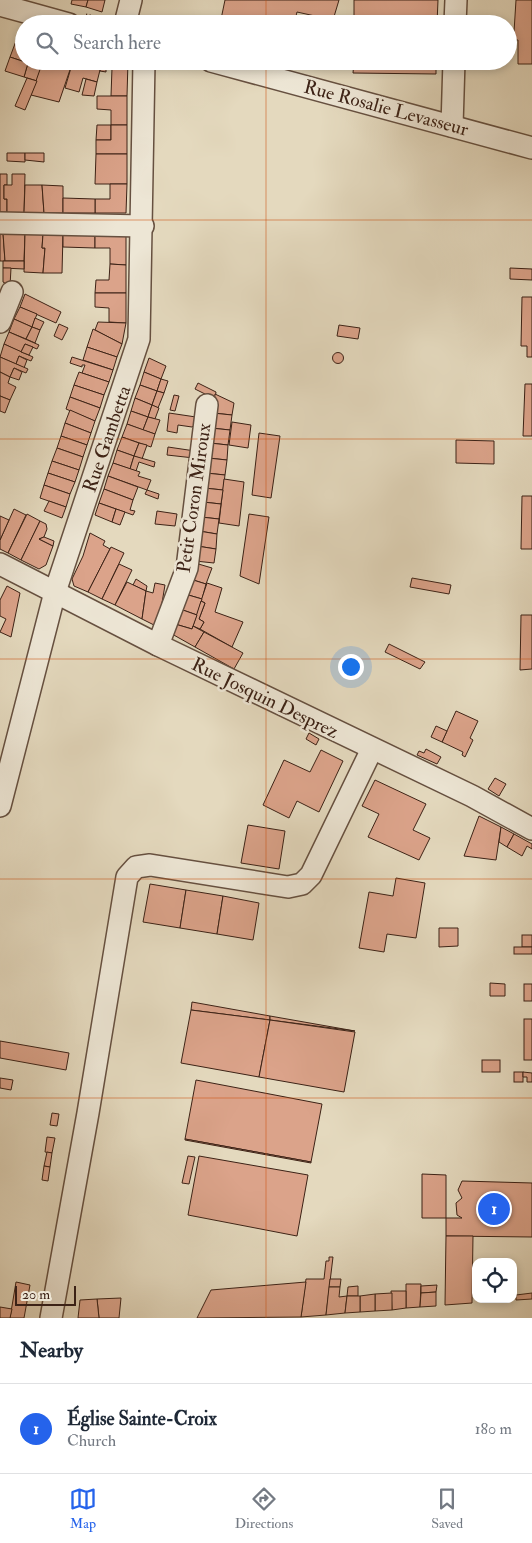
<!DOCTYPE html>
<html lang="en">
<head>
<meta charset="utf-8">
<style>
	body { margin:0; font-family:"IM FELL Double Pica",serif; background:#f2f2f3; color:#1f2937 }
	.controls { position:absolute; right:15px; bottom:15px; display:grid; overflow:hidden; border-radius:10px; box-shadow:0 2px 8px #0003 }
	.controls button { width:45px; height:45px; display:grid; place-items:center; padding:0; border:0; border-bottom:1px solid #e0e1e3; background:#fff; color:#1f2937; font:25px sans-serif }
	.scale { position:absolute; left:15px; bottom:12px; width:61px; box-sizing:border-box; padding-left:5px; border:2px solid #3c2216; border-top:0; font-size:14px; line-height:18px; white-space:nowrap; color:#3c2216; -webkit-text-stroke:4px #ede6d5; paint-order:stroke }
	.you { position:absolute; left:350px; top:666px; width:18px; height:18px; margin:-12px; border:4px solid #fff; border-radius:50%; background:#1a73e8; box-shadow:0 0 0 8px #1a73e833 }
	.badge { display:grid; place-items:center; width:32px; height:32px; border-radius:50%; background:#2563eb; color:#fff; font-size:16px; font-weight:700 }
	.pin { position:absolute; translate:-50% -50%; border:2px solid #fff; box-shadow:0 1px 5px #0006 }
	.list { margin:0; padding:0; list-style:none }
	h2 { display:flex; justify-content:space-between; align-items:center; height:65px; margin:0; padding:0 20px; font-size:21px }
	h2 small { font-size:16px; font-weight:400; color:#747a83 }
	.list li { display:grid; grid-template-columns:32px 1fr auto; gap:15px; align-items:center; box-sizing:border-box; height:90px; padding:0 20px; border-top:1px solid #e0e1e3 }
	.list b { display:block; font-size:19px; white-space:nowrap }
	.list p { margin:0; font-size:16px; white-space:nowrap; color:#747a83 }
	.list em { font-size:16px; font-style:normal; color:#747a83 }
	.icon { flex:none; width:28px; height:28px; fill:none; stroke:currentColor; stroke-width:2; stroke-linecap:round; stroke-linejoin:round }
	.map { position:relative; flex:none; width:532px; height:1318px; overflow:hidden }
	.search { position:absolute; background:#fff; box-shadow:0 2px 8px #0003; left:15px; right:15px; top:15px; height:55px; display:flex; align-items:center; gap:12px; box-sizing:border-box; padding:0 18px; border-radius:28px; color:#747a83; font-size:19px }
	.sheet { height:155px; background:#fff }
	nav { display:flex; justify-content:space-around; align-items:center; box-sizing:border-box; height:70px; border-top:1px solid #e0e1e3; background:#fff; font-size:14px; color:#747a83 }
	nav a { display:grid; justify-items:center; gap:2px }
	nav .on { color:#2563eb }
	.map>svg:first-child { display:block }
	.building { fill:#dba38a; stroke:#3c2216 }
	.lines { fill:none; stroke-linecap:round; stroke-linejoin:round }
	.minor-casing { stroke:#665040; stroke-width:24 }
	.path { stroke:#3c2216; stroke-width:3; stroke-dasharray:1 2.5; stroke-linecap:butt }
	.minor { stroke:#ede6d5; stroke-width:21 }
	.grid { fill:none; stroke:#ce510e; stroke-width:1; stroke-opacity:0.55 }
	.labels { text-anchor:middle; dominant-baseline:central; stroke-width:5; stroke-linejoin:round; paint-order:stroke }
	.street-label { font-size:19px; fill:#3c2216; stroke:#ede6d5 }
</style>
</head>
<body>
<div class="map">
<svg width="532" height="1318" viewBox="0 0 532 1318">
	<rect width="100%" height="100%" fill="#e4d9be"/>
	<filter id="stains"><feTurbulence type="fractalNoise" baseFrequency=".004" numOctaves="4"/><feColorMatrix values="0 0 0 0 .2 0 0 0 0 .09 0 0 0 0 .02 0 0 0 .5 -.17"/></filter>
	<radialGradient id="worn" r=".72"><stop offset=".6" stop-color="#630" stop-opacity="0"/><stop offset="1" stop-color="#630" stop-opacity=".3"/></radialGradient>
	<!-- building -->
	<g class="building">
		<polygon points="72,0 88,0 86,7 71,4"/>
		<polygon points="88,0 105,0 102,12 86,7"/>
		<polygon points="225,0 339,0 333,20 297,12 294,24 220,24"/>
		<polygon points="354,0 438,0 437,24 354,24"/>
		<polygon points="516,0 532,0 532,64 518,64 518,40 515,40 514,32"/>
		<polygon points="16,41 24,44 24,61 43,61 37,81 24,77 28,63 10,57"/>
		<polygon points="10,57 28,63 24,77 5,71"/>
		<polygon points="43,61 73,61 59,102 31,95"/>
		<polygon points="73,61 84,61 101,66 97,82 83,78 79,92 65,88"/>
		<polygon points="103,61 128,61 127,96 111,96 112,68 106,68 106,72 100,71"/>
		<polygon points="291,61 317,61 315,68"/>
		<polygon points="354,61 436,61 436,74 353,73"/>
		<polygon points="27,78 37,81 25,110 15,106"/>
		<polygon points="86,79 97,82 94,96 82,95"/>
		<polygon points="97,96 127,96 127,125 111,125 111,110 97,109"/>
		<polygon points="97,125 111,125 111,140 96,140"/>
		<polygon points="111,125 127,125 127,154 96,154 96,140 111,140"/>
		<polygon points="7,153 25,153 25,162 7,161"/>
		<polygon points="25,153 44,153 44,162 25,160"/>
		<polygon points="96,154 127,154 127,184 95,184"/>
		<polygon points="0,174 7,174 7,185 4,185 4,199 7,199 7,213 0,212"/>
		<polygon points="12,174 25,174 24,213 7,213 7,199 4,199 4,185 12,185"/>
		<polygon points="110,184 127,184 126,213 95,213 95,199 110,199"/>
		<polygon points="25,185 42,185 44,213 24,213"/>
		<polygon points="42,185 63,186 63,213 44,213"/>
		<polygon points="63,198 95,199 95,213 63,213"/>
		<polygon points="0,233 3,233 5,261 0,261"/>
		<polygon points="3,233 25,233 24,261 5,261"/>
		<polygon points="25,233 43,234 42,248 45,248 43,273 24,272"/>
		<polygon points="43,234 63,234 62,273 43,273 45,248 42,248"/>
		<polygon points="63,234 95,234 95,248 63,247"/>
		<polygon points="95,234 126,234 126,265 110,264 110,248 95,248"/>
		<polygon points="3,261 24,261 24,269 3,268"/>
		<polygon points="110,264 126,265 126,293 95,293 96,280 109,280"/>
		<polygon points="3,268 11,268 10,286 3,282"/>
		<polygon points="510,268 532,269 532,280 510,279"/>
		<polygon points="95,293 126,293 126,323 109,322 109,308 95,307"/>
		<polygon points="25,294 61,312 56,323 20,307"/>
		<polygon points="522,297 532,297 532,357 527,357 527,346 521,346"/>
		<polygon points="20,307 37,314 32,327 14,319"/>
		<polygon points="35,318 44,322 40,330 32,327"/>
		<polygon points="14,319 32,327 26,339 9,332"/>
		<polygon points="98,322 126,323 122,344 95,330"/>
		<polygon points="59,324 68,328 62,340 54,336"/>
		<polygon points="339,325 360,328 358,339 337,336"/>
		<polygon points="32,327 40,330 35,343 26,339"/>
		<polygon points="93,329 122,344 117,357 87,347"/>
		<polygon points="9,332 39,345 37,349 25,344 21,352 4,344"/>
		<polygon points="4,344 33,357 31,361 19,356 16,364 0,357"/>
		<polygon points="25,344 33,347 29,355 21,352"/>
		<polygon points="87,347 117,357 113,370 83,360"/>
		<circle cx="338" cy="358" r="5.5"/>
		<polygon points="19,356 27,360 24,368 16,364"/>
		<polygon points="0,357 28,369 26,373 14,368 10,377 0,372"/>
		<polygon points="72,357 113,370 109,382 82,373 85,365 82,365 82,367 70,363"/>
		<polygon points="149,358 166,366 161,379 144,372"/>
		<polygon points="14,368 22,372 19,380 10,377"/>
		<polygon points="0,372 10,377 8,383 16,387 10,400 0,396"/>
		<polygon points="79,372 109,382 104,395 74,385"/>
		<polygon points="144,372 161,379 157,391 140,385"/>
		<polygon points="161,379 168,381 164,393 157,391"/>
		<polygon points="198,383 216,392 215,399 195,389"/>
		<polygon points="525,384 532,384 532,436 523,436"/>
		<polygon points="74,385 104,395 100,408 70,397"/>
		<polygon points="140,385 157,391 152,405 135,398"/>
		<polygon points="157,391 164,393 158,408 152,405"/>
		<polygon points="215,394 234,403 232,415 213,413"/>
		<polygon points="174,395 179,396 175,411 170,410"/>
		<polygon points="0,396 10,400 5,413 0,411"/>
		<polygon points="70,397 100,408 95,421 66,409"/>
		<polygon points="135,398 152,405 148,417 131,411"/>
		<polygon points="152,405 159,408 155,419 148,417"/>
		<polygon points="70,410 95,421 91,433 65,423"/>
		<polygon points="131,411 148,417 143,430 127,424"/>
		<polygon points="169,413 196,417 194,425 192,427 178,425 177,433 167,431"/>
		<polygon points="213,413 232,415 230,430 211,428"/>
		<polygon points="148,417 160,420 155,434 143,430"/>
		<polygon points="232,422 251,425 248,448 229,445"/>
		<polygon points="65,423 91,433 87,445 61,436"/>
		<polygon points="127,424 155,434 151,447 122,437"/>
		<polygon points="211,428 230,430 228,445 210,443"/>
		<polygon points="259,433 280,436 271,498 252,495"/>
		<polygon points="61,436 87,445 83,457 57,448"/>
		<polygon points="122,437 139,443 134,456 117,450"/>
		<polygon points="456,440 494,441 494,464 456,463"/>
		<polygon points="139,443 147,445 142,459 134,456"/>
		<polygon points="210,443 228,445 227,460 208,458"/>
		<polygon points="168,447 195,451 194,458 167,455"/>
		<polygon points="57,448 83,457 79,470 52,461"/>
		<polygon points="117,450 134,456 130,469 113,463"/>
		<polygon points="134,456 155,462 154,467 139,462 136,471 130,469"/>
		<polygon points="208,458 227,460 225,475 206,473"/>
		<polygon points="52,461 79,470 75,482 48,473"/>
		<polygon points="113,463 140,472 138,476 151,480 147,490 108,476"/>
		<polygon points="48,473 75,482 70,494 44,485"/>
		<polygon points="206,473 225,475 223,490 204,488"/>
		<polygon points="108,476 138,487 133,500 104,489"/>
		<polygon points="224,479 244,482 239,526 219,523"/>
		<polygon points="44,485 70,494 66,507 40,498"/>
		<polygon points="204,488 223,490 221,504 203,502"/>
		<polygon points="104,489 133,500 130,510 135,511 133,515 99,503"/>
		<polygon points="147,490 159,494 158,499 145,494"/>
		<polygon points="522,496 532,496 532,549 521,549"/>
		<polygon points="49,501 66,507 62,518 44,511"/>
		<polygon points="203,502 221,504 219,519 201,517"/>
		<polygon points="99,503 116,509 112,522 95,515"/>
		<polygon points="14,509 26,515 8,553 0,549 0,540"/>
		<polygon points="116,509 125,512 120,525 112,522"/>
		<polygon points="157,511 177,514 175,526 155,524"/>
		<polygon points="27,514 40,521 21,560 8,553"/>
		<polygon points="249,514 269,517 259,584 240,576"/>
		<polygon points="0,516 9,520 0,540"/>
		<polygon points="201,517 219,519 217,534 199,531"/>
		<polygon points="40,521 46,524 47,529 44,537 39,539 53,546 46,565 39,569 21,560"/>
		<polygon points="199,531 217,534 216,549 197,546"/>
		<polygon points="90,533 105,541 103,545 110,549 88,592 74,586 72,579 83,556"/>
		<polygon points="44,537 54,541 53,546 39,539"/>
		<polygon points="197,546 216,549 214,563 195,561"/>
		<polygon points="111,547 124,553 102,599 88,592"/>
		<polygon points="195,563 212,568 206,584 190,579"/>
		<polygon points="119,564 132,570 115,605 102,599"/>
		<polygon points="412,578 451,585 449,594 410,587"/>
		<polygon points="136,579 147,586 146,591 133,585"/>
		<polygon points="190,579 206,584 202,599 185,594"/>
		<polygon points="127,582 146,591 142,619 115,605"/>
		<polygon points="155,583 165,585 158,627 142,619 146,591 153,593"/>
		<polygon points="207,583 222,588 215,612 243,622 232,647 200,629 204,622 199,619 205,603 201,601"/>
		<polygon points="7,586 20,593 11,637 0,632 6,619 0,616 0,600"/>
		<polygon points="185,594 202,599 197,615 180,609"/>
		<polygon points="201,601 205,603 199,619 204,622 200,629 193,626"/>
		<polygon points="180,609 197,615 192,629 175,624"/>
		<polygon points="521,615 532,615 532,669 520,670"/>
		<polygon points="175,624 192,629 193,626 204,632 195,647 172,634"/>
		<polygon points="204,632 243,653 234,669 195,647"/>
		<polygon points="389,644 425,662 420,669 385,652"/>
		<polygon points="456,711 478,721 470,738 473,740 465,757 462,755 463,752 442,742"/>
		<polygon points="436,726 447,731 442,742 431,737"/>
		<polygon points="309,733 319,739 316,745 306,739"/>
		<polygon points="426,749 441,757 437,764 417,755 419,751 424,753"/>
		<polygon points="321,750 343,761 319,812 297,801 289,818 263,805 284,760 310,772"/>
		<polygon points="495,778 506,784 499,796 488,789"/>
		<polygon points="375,780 426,804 413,830 430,838 419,860 368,837 379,814 362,806"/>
		<polygon points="479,816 501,827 496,860 464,856"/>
		<polygon points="248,825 285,831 279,869 241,863"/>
		<polygon points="501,827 514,834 507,847 499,842"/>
		<polygon points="514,834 532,844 532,849 527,846 522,856 507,847"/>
		<polygon points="396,878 425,883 416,938 387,934 384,952 359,948 369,892 393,896"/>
		<polygon points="150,884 186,890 180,928 143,922"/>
		<polygon points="186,890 223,896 217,934 180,928"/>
		<polygon points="223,896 259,903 253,940 217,934"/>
		<polygon points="439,928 458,928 458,946 439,947"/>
		<rect x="522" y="935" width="10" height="12"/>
		<rect x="514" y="947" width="18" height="7"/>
		<polygon points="490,983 505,984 505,996 490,996"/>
		<rect x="524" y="984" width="8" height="17"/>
		<polygon points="192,1002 270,1016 270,1020 191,1010"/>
		<polygon points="191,1010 270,1020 259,1077 181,1063"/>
		<polygon points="270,1016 355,1031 270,1020"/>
		<rect x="524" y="1019" width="8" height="41"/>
		<polygon points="270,1020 355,1032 344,1092 259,1077"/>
		<polygon points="0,1041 69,1053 66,1070 0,1058"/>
		<rect x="482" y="1060" width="18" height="12"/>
		<rect x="514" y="1072" width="9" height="10"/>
		<polygon points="523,1072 532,1073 532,1082 527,1082 527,1077 523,1077"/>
		<polygon points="0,1078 13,1080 11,1090 0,1088"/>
		<polygon points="196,1080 322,1104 311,1162 185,1139"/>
		<polygon points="52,1113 59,1114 57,1126 50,1125"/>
		<polygon points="47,1137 55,1138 52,1153 45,1152"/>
		<polygon points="185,1139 311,1162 311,1163 185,1140"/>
		<polygon points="47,1152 52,1153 50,1167 44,1166"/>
		<polygon points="188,1156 195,1157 189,1184 182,1183"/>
		<polygon points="199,1156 308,1175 297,1236 188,1215"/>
		<polygon points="44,1166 50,1167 48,1181 42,1180"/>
		<polygon points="422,1174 446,1175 446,1218 422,1218"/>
		<polygon points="462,1181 532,1183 532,1237 446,1236 446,1218 462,1218 457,1215 456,1203 462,1198 458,1190"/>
		<polygon points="446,1236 473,1236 472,1303 445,1305"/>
		<polygon points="329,1257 333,1257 326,1315 301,1317 306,1279 324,1279 326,1261 329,1261"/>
		<polygon points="330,1279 341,1279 340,1287 329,1287"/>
		<polygon points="16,1282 30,1285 24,1318 10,1318"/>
		<polygon points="306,1282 301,1317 197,1318 211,1290"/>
		<polygon points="406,1284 421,1284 420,1307 406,1308"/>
		<polygon points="437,1285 436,1292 421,1293 421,1286"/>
		<polygon points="358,1286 358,1296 347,1296 348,1287"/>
		<polygon points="329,1287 340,1287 339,1297 347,1296 345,1313 326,1315"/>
		<polygon points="391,1291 406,1291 406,1308 392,1310"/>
		<polygon points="436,1292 436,1306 420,1307 421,1293"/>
		<polygon points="392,1293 392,1310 375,1311 375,1294"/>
		<polygon points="532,1293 532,1299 516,1300 516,1295"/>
		<polygon points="375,1294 375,1311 360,1312 360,1296"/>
		<polygon points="347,1296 360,1296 360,1312 345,1313"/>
		<polygon points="121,1298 119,1318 99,1318 97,1299"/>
		<polygon points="97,1299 99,1318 78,1318 80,1300"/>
		<polygon points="0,1307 12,1309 10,1318 0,1318"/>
	</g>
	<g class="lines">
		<defs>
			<g id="minor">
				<polyline points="0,5 69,24"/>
				<polyline points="125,24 131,0"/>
				<polyline points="455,24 456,0"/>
				<polyline points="211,61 532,148"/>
				<polyline points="452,126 454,61"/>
				<polyline points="0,223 143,226"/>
				<polyline points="0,322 12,292"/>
				<polyline points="0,564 158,645 472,796 532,829"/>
				<polyline points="158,645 187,568 207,405"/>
				<polyline points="0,806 55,592 139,339 144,61"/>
				<polyline points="51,1318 88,1113 127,877 136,867 150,865 288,887 302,884 311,875 372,749"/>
			</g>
		</defs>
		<!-- minor casing -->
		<use href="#minor" class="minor-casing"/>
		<!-- path -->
		<polyline class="path" points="86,15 107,20"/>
		<!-- minor -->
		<use href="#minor" class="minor"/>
	</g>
	<!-- grid -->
	<path class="grid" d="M266,0v24M266,61v1257M0,220h532M0,439h532M0,659h532M0,879h532M0,1098h532"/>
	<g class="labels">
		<!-- street labels -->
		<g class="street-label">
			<text transform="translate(386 108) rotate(15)">Rue Rosalie Levasseur</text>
			<text transform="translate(107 439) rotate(-71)">Rue Gambetta</text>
			<text transform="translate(194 498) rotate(-82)">Petit Coron Miroux</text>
			<text transform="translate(265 698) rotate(26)">Rue Josquin Desprez</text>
		</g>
	</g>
	<rect width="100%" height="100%" filter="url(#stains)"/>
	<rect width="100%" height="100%" fill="url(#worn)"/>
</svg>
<div class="controls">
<button><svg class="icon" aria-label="locate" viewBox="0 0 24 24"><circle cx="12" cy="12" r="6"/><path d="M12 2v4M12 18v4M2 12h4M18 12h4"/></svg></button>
</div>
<div class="scale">20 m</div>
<div class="you"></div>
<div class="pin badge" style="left:494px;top:1209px">1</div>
<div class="search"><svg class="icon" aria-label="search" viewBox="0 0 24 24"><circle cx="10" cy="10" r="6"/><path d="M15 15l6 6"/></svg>Search here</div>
</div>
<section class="sheet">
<h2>Nearby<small></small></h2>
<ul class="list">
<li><span class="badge">1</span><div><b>Église Sainte-Croix</b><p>Church</p></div><em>180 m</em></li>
</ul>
</section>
<nav>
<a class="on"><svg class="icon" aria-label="map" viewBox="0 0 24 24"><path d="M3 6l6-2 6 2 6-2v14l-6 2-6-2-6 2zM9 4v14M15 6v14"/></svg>Map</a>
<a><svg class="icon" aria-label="directions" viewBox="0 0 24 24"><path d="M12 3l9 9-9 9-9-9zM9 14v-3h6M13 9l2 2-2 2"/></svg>Directions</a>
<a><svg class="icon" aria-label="saved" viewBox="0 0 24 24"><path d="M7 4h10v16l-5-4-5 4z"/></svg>Saved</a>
</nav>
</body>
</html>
